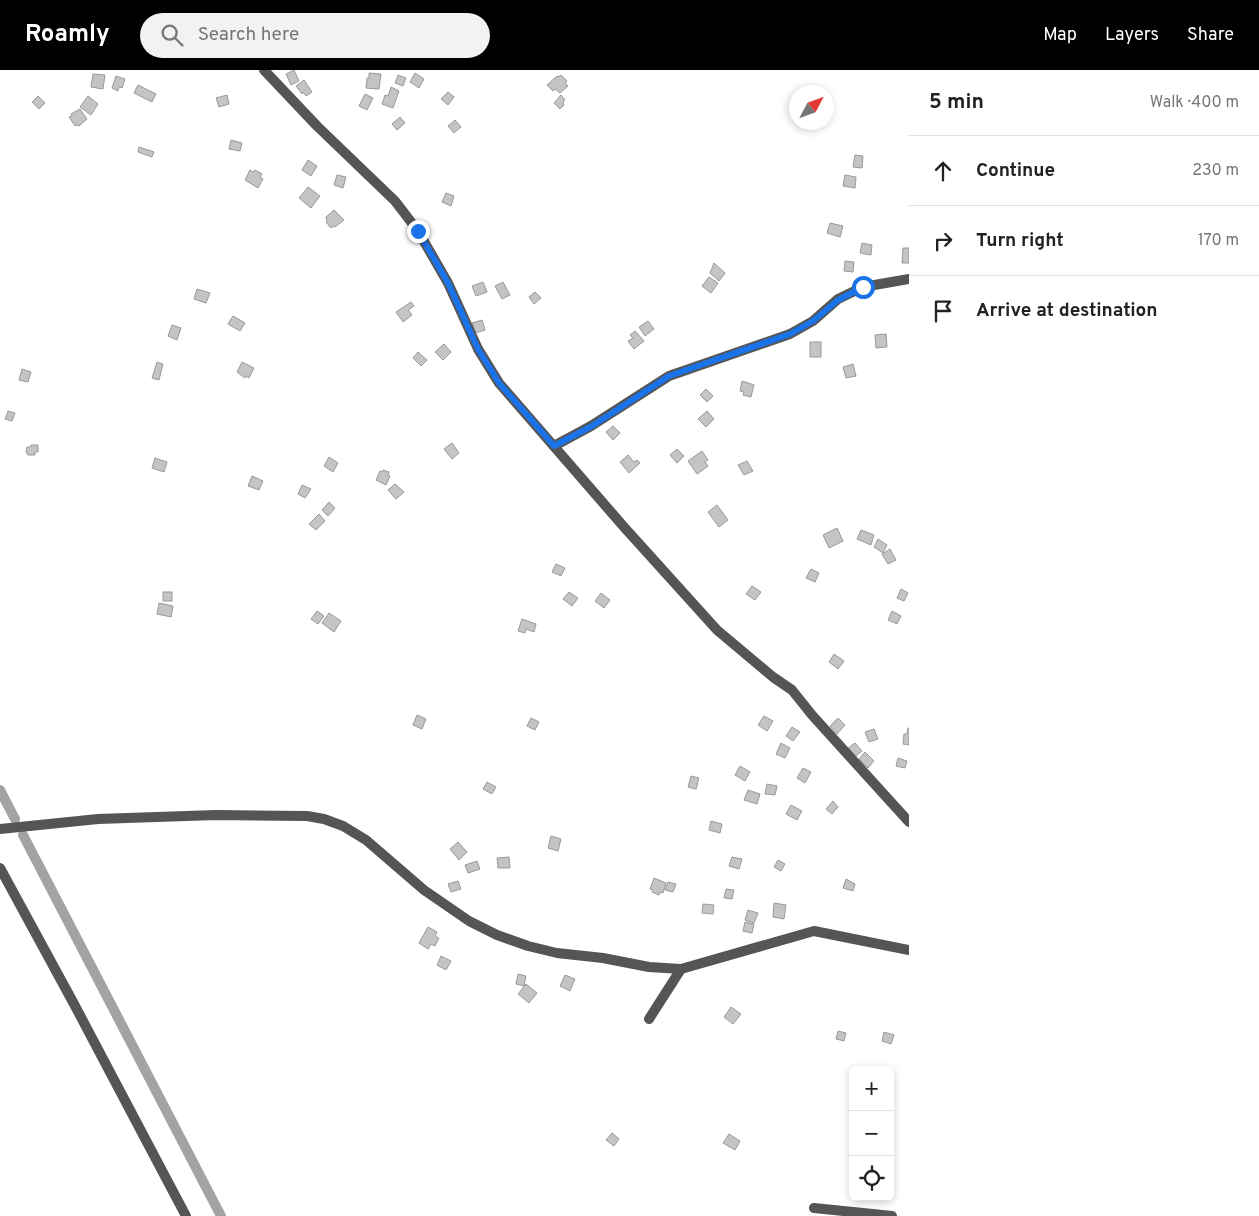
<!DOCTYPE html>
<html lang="en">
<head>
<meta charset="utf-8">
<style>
	body { margin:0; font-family:Overpass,sans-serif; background:#f2f2f2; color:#222 }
	.controls { position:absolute; right:15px; bottom:15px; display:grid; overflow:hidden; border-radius:8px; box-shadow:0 2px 8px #0003 }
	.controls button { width:45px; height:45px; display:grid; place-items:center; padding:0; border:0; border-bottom:1px solid #e0e0e0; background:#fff; color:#222; font:25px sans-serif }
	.compass { position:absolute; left:789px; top:15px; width:45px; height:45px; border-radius:50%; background:#fff; box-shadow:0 2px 8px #0003; rotate:49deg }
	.stop { position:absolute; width:15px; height:15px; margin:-11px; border:4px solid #1a73e8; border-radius:50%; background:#fff }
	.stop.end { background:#1a73e8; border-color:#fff; box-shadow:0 1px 5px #0008 }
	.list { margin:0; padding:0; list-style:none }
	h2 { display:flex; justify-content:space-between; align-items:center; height:65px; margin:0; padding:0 20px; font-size:21px }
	h2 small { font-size:16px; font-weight:400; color:#767676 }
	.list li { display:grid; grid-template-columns:32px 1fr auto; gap:15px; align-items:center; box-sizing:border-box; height:70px; padding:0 20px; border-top:1px solid #e0e0e0 }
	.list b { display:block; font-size:19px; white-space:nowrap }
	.list em { font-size:16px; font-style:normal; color:#767676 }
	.icon { flex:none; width:28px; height:28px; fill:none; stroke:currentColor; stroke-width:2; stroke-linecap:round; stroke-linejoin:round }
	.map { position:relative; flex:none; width:909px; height:1146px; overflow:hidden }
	header { display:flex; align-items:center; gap:30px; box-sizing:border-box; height:70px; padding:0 25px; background:#000; color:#fff }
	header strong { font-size:24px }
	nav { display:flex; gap:28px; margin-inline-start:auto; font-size:18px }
	.search { width:350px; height:45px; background:#f2f2f2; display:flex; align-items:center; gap:12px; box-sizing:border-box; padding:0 18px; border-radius:28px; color:#767676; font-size:19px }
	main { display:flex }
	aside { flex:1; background:#fff }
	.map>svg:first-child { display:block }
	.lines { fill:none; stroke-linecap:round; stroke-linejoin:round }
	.canal { stroke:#a3a3a3; stroke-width:10 }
	.building { fill:#c4c4c4; stroke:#999 }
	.minor { stroke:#555; stroke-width:10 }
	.route { stroke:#1a73e8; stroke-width:6 }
</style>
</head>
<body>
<header>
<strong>Roamly</strong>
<div class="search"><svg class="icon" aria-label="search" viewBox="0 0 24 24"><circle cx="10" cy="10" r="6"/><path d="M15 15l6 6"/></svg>Search here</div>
<nav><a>Map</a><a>Layers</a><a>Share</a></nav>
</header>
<main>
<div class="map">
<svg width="909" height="1146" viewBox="0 0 909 1146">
	<rect width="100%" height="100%" fill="#fff"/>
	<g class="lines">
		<!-- canal -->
		<g class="canal">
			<polyline points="0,720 15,749"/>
			<polyline points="23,765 221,1146"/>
		</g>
	</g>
	<!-- building -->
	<g class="building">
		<polygon points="294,0 299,11 291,15 286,4"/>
		<polygon points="369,3 381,4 379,19 366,18 367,8 369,8"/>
		<polygon points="415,3 424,9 419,18 410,12"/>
		<polygon points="93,4 105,5 103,19 91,17"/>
		<polygon points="398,5 406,8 403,16 395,13"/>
		<polygon points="561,5 567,11 565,13 568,16 560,23 555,19 553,21 547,15 557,6 558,7"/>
		<polygon points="116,6 125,9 122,18 119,17 118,21 112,18"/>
		<polygon points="304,10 312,22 306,26 303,22 302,24 296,16"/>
		<polygon points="138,15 156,24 152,32 134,23"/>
		<polygon points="391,17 399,21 393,38 382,34 385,25 388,26"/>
		<polygon points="448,22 454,27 448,35 441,29"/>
		<polygon points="365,24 373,28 367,40 359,36"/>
		<polygon points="227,25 229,34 219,37 216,28"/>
		<polygon points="561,25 565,30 563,32 564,35 560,39 554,33"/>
		<polygon points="38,26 45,33 39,39 32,32"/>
		<polygon points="88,26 98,34 91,45 80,37"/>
		<polygon points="80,39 87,49 79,56 77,55 75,56 69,47 72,46 71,44"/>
		<polygon points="400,47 405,53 397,60 392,54"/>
		<polygon points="455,50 461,57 454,63 448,56"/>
		<polygon points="231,70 242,73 240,81 229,79"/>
		<polygon points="139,77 154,82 152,87 138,82"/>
		<polygon points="855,85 863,86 862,98 853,97"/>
		<polygon points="308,90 317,96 311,106 302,100"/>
		<polygon points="250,100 253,102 255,100 262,104 260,107 263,109 258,118 245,110"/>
		<polygon points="337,105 346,107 343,118 334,115"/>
		<polygon points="845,105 856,107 855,118 843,116"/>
		<polygon points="308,117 320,126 311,138 299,128"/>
		<polygon points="446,123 454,126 451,136 442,132"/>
		<polygon points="334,140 344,150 335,157 334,156 331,158 326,152 327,151 326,147"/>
		<polygon points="830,153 843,156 840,167 827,163"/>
		<polygon points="862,173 872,175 871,185 860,183"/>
		<polygon points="903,178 909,178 909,193 902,193"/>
		<polygon points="845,191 854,192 853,202 844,201"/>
		<polygon points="714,193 725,203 719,211 710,203"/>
		<polygon points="709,207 718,213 711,223 702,216"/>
		<polygon points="483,212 487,222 476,226 472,216"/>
		<polygon points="503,212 510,225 502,229 495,216"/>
		<polygon points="197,219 210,223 206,233 194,229"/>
		<polygon points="535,222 541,228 534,234 529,227"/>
		<polygon points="411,232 414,236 408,240 412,245 403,252 396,242"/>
		<polygon points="233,246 245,253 240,261 228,254"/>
		<polygon points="482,250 485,260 475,263 472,253"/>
		<polygon points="648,251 654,259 645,266 639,257"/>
		<polygon points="172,255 181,258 177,270 168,266"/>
		<polygon points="635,261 644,271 634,279 628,271 633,268 630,265"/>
		<polygon points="886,264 887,277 876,278 875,265"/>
		<rect x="810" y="272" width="11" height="15"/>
		<polygon points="444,274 451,282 443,290 435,282"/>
		<polygon points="418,282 427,290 421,296 413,288"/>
		<polygon points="157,292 163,294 159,310 152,308"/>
		<polygon points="242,292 254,298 249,308 246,306 245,308 237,302"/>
		<polygon points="853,294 856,306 846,308 843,297"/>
		<polygon points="22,299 31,302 28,312 19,310"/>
		<polygon points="742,311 754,315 751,327 743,325 744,322 740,321"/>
		<polygon points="706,319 713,326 707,332 700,325"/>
		<polygon points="8,341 15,343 12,351 5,349"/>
		<polygon points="707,341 714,349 706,357 698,349"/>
		<polygon points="613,356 620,363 613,370 606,362"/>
		<polygon points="452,373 459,383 452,389 444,379"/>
		<polygon points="31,375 38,375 38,382 35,382 35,385 28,385 26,382 27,377 31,377"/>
		<polygon points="677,379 684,386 677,393 670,385"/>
		<polygon points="702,381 708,390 705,392 708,396 697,404 688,391"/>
		<polygon points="628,385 634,392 637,390 640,393 629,403 620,392"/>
		<polygon points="329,387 338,393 333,402 324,396"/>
		<polygon points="155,388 167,392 164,402 152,398"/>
		<polygon points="747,391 753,401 744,405 738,395"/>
		<polygon points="383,400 389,402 388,405 390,406 386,415 376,410 380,401 382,402"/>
		<polygon points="252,406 263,411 259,420 248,416"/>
		<polygon points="395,414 404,422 396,429 388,420"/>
		<polygon points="302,415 311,419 305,428 298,424"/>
		<polygon points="329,432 335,438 328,446 322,440"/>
		<polygon points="717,435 728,450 719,457 708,442"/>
		<polygon points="319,444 325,451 316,460 309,454"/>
		<polygon points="837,458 843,471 829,478 823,465"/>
		<polygon points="861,460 874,465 871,475 857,469"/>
		<polygon points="878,469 887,475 883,483 874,477"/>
		<polygon points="890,479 896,490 888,494 882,484"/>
		<polygon points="556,494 565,498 561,506 552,502"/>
		<polygon points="811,499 819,503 815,512 806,508"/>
		<polygon points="752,516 761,522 755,530 746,524"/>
		<polygon points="901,519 908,523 904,531 897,528"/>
		<rect x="163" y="522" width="9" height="9"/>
		<polygon points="569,522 578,528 572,536 563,529"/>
		<polygon points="601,523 610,530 604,538 595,531"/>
		<polygon points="159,533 173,536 171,547 157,544"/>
		<polygon points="317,541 324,546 318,554 311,549"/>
		<polygon points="892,541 901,546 897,554 888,550"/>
		<polygon points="329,543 341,551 334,562 322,553"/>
		<polygon points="522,549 536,554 534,562 526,559 525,563 518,561"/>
		<polygon points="834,584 844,591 838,599 829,592"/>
		<polygon points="417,645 426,649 422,659 413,655"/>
		<polygon points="764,646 773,651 767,661 758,655"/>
		<polygon points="531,648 539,652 535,660 527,656"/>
		<polygon points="838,648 845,655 837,664 830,656"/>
		<polygon points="792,657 800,662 793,671 786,666"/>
		<polygon points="908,658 909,658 909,675 903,674 904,664 907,664"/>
		<polygon points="874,659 878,669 869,672 865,662"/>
		<polygon points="781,673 790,678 785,688 776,684"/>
		<polygon points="855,673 862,681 855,687 848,678"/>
		<polygon points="865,682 874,691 868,698 859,689"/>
		<polygon points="898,688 907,691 905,698 896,696"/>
		<polygon points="740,696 750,702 745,711 735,705"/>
		<polygon points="803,698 811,702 805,713 797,708"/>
		<polygon points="691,706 699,708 696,719 688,717"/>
		<polygon points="487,712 496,717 492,724 483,719"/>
		<polygon points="767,714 777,716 775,725 765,724"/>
		<polygon points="748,720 760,724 757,734 744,730"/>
		<polygon points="833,731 838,737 832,744 826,739"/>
		<polygon points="791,735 802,741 797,750 786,744"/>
		<polygon points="711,751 722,754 720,763 709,760"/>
		<polygon points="551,766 561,769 558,781 548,778"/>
		<polygon points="458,772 467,782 459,790 450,779"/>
		<polygon points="509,787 510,798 498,798 497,788"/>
		<polygon points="732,787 742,789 739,799 729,796"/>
		<polygon points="778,790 785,794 781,801 774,797"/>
		<polygon points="477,791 480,799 468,803 465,795"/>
		<polygon points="654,808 666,813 663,823 660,822 659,825 652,822 653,820 650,819"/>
		<polygon points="846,809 855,814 853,821 843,818"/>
		<polygon points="458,811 461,819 451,822 448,814"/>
		<polygon points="668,812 676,814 673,822 665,820"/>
		<polygon points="726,819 734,820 732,829 724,828"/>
		<polygon points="774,833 786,835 784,849 773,847"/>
		<polygon points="703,834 714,835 713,844 702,843"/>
		<polygon points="748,840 758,843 754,853 745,850"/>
		<polygon points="745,852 754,854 752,863 743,861"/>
		<polygon points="428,857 437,862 435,866 439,868 435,876 431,874 428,879 419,873"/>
		<polygon points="441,886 451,891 446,900 437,895"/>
		<polygon points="518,904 526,906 524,916 516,914"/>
		<polygon points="565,905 575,909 570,921 560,916"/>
		<polygon points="526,914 537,923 529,933 518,924"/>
		<polygon points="731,937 741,944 733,954 724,947"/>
		<polygon points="838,961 846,963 844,971 836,969"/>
		<polygon points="884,962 894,965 891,974 882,971"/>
		<polygon points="612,1063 619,1069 614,1076 606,1070"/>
		<polygon points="729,1064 740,1071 735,1080 723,1073"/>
	</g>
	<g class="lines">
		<!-- minor -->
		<g class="minor">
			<polyline points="264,0 317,56 395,131 418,161 448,213 478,279 499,313 624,457 717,560 773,607 792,620 812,645 909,752"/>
			<polyline points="554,376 591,356 669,306 790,264 813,251 838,229 863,217 909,209"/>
			<polyline points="0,759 98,749 216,745 307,746 324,749 343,756 366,770 424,820 469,851 497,865 528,876 557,883 603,888 649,897 681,899 814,861 909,880"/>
			<polyline points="0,798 74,934 186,1146"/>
			<polyline points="649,949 681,899"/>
			<polyline points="814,1138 892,1146"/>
		</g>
	</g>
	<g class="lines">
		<!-- route -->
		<polyline class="route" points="418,161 448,213 478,279 499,313 554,376 592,356 669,306 790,264 813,251 838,230 863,217"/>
	</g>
</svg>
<div class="controls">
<button>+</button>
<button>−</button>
<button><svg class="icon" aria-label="locate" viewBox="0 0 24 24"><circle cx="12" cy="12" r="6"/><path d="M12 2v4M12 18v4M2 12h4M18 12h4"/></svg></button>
</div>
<svg class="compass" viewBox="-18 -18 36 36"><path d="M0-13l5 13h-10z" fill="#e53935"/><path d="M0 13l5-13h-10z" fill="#767676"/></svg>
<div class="stop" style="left:863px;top:217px"></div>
<div class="stop end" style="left:418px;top:161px"></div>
</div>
<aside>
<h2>5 min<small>Walk · 400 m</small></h2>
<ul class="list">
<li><svg class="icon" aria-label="ahead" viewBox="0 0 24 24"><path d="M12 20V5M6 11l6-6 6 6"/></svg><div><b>Continue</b></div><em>230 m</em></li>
<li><svg class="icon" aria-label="right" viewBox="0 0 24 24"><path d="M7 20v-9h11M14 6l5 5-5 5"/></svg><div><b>Turn right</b></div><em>170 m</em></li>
<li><svg class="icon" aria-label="arrive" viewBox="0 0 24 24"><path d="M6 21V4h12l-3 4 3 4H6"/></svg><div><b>Arrive at destination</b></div></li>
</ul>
</aside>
</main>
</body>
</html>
